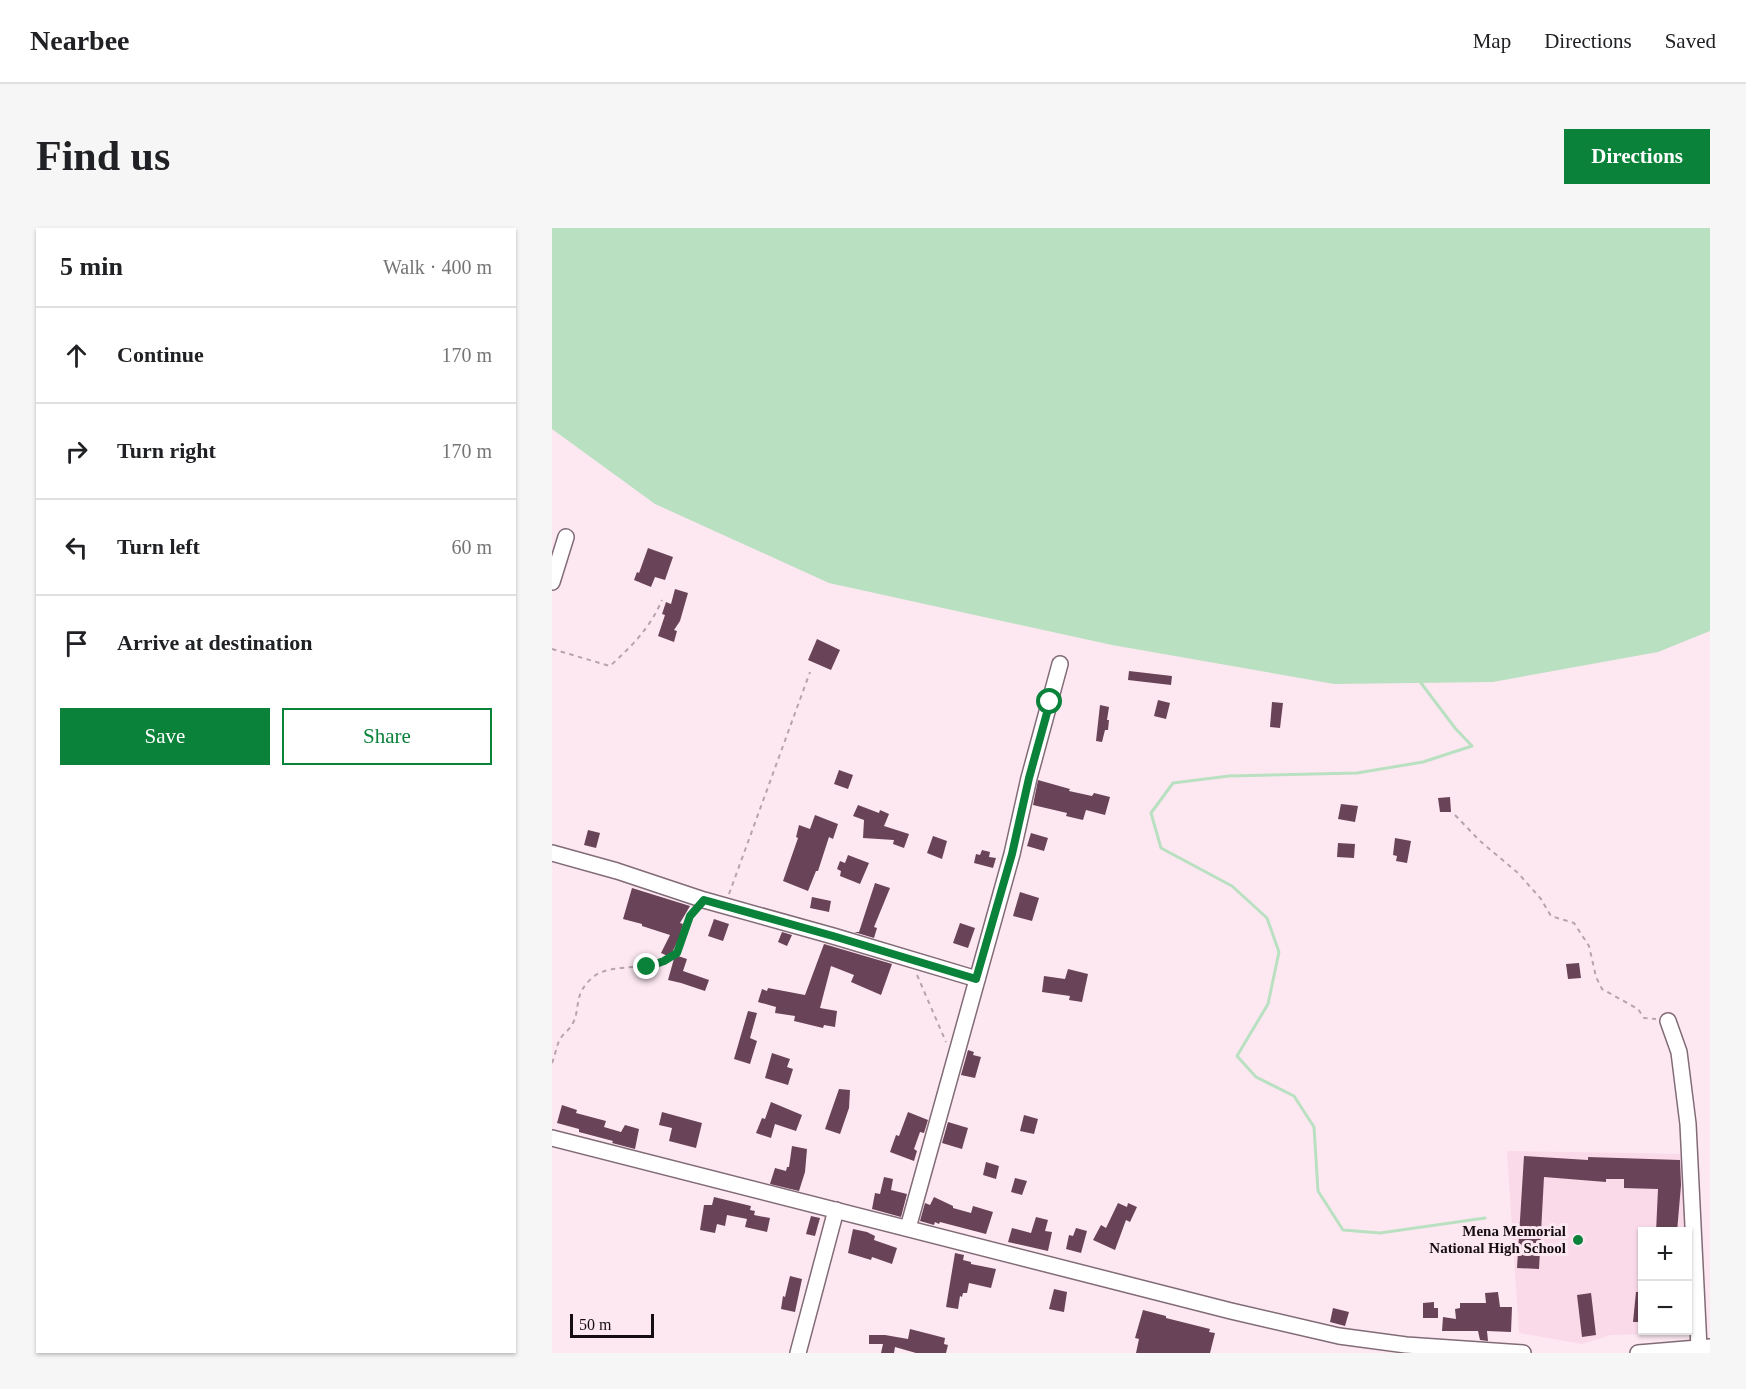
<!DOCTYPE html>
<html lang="en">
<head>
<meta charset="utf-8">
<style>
	body { margin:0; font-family:Georgia,serif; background:#f6f6f6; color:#202124 }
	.controls { position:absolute; right:18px; bottom:18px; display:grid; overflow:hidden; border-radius:0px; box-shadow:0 2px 4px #0004 }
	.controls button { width:54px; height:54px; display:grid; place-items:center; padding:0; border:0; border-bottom:2px solid #e0e0e0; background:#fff; color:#202124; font:30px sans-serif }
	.scale { position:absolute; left:18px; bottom:15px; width:84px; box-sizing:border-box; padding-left:6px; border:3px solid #150d11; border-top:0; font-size:16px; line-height:21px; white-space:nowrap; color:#150d11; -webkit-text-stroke:4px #fde8f2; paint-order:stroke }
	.stop { position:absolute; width:18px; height:18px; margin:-14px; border:4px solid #0a823a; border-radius:50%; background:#fff }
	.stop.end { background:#0a823a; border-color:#fff; box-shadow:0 2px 6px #0008 }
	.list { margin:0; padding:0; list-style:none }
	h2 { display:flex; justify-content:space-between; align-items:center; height:78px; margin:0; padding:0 24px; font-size:26px }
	h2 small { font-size:20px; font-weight:400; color:#757577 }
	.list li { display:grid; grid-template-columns:39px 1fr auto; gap:18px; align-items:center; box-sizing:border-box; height:96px; padding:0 24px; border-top:2px solid #e0e0e0 }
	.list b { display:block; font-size:22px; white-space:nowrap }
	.list em { font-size:20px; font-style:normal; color:#757577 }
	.actions { display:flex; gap:12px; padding:18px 24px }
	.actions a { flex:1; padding:14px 0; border:2px solid #0a823a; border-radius:0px; text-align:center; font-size:21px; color:#0a823a }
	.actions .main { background:#0a823a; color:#fff }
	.icon { flex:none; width:33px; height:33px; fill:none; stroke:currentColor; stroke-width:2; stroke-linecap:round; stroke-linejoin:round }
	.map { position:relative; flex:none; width:1158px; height:1125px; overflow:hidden; border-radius:0px }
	header { display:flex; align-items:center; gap:36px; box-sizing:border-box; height:84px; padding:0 30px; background:#fff; border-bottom:2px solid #e0e0e0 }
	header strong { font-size:28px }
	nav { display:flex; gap:33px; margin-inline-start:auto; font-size:21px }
	.intro { display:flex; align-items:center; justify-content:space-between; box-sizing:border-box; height:144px; padding:0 36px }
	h1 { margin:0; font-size:42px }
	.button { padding:15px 27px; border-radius:0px; background:#0a823a; color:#fff; font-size:21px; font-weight:700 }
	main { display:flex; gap:36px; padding:0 36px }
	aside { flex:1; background:#fff; border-radius:0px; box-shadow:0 2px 4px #0004 }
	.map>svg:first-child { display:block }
	.built { fill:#fad9e9 }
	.water { fill:#b9e0c0 }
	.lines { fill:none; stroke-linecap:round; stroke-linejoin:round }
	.stream { stroke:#b9e0c0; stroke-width:3 }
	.building { fill:#694357 }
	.minor-casing { stroke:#816b76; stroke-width:18 }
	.path { stroke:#b5a4ad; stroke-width:2; stroke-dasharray:4.5 4.5; stroke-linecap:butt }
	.minor { stroke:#fff; stroke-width:15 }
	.route { stroke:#0a823a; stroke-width:8 }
	.poi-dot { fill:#0a823a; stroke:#fde8f2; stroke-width:2 }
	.labels { text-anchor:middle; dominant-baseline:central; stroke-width:6; stroke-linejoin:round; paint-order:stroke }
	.poi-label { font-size:15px; font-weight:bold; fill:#150d11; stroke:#fde8f2; text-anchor:end }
</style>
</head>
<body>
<header>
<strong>Nearbee</strong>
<nav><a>Map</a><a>Directions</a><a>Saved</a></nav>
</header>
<div class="intro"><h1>Find us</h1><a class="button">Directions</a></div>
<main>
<aside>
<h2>5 min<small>Walk · 400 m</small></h2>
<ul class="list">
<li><svg class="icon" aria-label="ahead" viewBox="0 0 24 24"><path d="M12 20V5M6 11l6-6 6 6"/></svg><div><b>Continue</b></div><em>170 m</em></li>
<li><svg class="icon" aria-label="right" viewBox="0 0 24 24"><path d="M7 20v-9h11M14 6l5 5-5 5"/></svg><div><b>Turn right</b></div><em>170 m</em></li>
<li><svg class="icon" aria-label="left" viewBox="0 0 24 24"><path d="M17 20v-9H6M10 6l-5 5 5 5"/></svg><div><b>Turn left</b></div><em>60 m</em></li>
<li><svg class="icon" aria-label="arrive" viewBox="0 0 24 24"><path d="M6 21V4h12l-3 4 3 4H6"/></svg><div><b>Arrive at destination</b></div></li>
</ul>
<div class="actions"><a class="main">Save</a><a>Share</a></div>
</aside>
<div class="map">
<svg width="1158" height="1125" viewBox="0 0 1158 1125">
	<rect width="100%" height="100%" fill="#fde8f2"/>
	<!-- built -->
	<polygon class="built" points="955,923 1134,926 1135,1003 1090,1004 1090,1102 1136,1102 1136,1020 1137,1105 1059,1107 1030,1116 967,1105"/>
	<!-- water -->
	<polygon class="water" points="0,0 1158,0 1158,403 1106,424 941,454 782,456 560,417 277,355 103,276 0,201"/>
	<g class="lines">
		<!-- stream -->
		<polyline class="stream" points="869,455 903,500 920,518 871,534 805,545 677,548 621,555 599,585 609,620 680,658 715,690 727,724 716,776 685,828 704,849 742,868 762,899 766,963 791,1002 828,1005 933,990"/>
	</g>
	<!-- building -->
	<g class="building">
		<polygon points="96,320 121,329 113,352 103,349 99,359 82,352 85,344 87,345"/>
		<polygon points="123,361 136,365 128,393 122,402 125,403 122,414 106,408 113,387 110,386 114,374 119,376"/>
		<polygon points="265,411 288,422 279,442 256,432"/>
		<polygon points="577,443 620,448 619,457 576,452"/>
		<polygon points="606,472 618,475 614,491 602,488"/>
		<polygon points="720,474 731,475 728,500 718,499"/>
		<polygon points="548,477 557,479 555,492 557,492 556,502 553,502 550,514 544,513"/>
		<polygon points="287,542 301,547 296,561 282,556"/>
		<polygon points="486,552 518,561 517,563 540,568 542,565 558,569 553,587 534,582 531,592 514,588 515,585 481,577"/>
		<polygon points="898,569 899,584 888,584 886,570"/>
		<polygon points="789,576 806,578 803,594 786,591"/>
		<polygon points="306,577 327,585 328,582 337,586 332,598 357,606 352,620 341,616 342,612 311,610 312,592 301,588"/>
		<polygon points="263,587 286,596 281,611 277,609 266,643 264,643 256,663 231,653 246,610 244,609 247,597 258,601"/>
		<polygon points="36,602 48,605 44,620 32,617"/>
		<polygon points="479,605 496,610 492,623 475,618"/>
		<polygon points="381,608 395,613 390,631 375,625"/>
		<polygon points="843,610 859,613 855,635 844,633 845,628 841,627"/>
		<polygon points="786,615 803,616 802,630 785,629"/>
		<polygon points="430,622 438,624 437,629 444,630 441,640 422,635 424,626 428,627"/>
		<polygon points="296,627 317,635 308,656 288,648 289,643 285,641 288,633 293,635"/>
		<polygon points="323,655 338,660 322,699 325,700 322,710 302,704 307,704"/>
		<polygon points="80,660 138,678 128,695 131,696 127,710 118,729 109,725 118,707 90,698 90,696 71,691"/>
		<polygon points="468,664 487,670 480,693 461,688"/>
		<polygon points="260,669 279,673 277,684 258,680"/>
		<polygon points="162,691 177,696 171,713 156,708"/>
		<polygon points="408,695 423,700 416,720 401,715"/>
		<polygon points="230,704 240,707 235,718 226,714"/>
		<polygon points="272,716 340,736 329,767 299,754 302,747 279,738 268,780 285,783 283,799 272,797 271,800 242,793 243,788 223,785 224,779 206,774 210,761 215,763 216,760 253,767"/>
		<polygon points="123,727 135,731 131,743 157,752 153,763 129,755 116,752"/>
		<polygon points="1027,735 1029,750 1016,751 1014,736"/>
		<polygon points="516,741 536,746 530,774 517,772 518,768 490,764 492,748 513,751"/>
		<polygon points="196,783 205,785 198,810 205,813 198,836 182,831"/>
		<polygon points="416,822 422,824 421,827 429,829 423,850 409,847"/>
		<polygon points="220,825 238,831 235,839 241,841 236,857 213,850"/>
		<polygon points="287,861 298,862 297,880 288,906 273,901"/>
		<polygon points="219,874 250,887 244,903 223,896 219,910 204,905 210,890 213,891"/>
		<polygon points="10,877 25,882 24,885 54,893 52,899 69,904 73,897 87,901 83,921 60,915 61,913 27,904 27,901 5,895"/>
		<polygon points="110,884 150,895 144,920 117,913 120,900 107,897"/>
		<polygon points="356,884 376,892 372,905 368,904 362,921 365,923 362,933 338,924 344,907 347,908"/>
		<polygon points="472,887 486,891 482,906 468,903"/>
		<polygon points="396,894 416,900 410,921 390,915"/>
		<polygon points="240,918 255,921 253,944 247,963 218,956 223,940 234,943 235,939 237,939"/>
		<polygon points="972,928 1036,932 1036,929 1128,932 1129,957 1125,1004 1104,1004 1106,961 1072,960 1072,951 1054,951 1054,954 992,949 987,1041 965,1040"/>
		<polygon points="434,934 447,938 444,951 431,947"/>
		<polygon points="332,949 341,951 339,962 355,966 349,989 320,981 323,965 328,966"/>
		<polygon points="463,950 475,953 470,967 459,964"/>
		<polygon points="162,969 199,978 198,982 203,983 202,987 218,990 215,1004 193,999 195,991 175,987 173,998 165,996 163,1005 148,1002 152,977 160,977"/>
		<polygon points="382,969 401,978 401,980 419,985 421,978 441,984 434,1006 388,994 387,996 383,994 382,997 368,993 373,975 378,977"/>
		<polygon points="566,975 575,979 576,975 585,979 578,994 574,992 563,1022 541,1012 549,997 554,1000"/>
		<polygon points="259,988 268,990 263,1008 254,1006"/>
		<polygon points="484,989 496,992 493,1003 500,1004 496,1023 456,1014 460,1000 479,1005"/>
		<polygon points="524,1000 535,1003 529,1025 514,1021 517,1007 521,1008"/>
		<polygon points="301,1001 315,1004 323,1008 322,1012 345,1020 340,1036 320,1029 319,1032 296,1025"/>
		<polygon points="403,1025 412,1027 411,1032 419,1034 419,1036 444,1041 439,1060 417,1055 415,1065 411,1065 410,1069 408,1068 406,1081 394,1079"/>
		<polygon points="238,1048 250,1051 243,1084 229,1081 231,1068 233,1069"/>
		<polygon points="502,1061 515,1064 512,1084 497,1081"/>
		<polygon points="946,1064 948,1079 960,1079 959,1104 935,1103 936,1113 928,1112 926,1103 890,1103 891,1089 904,1091 903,1081 908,1080 908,1075 934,1075 933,1065"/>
		<polygon points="1084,1064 1090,1064 1090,1094 1081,1094"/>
		<polygon points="1039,1065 1044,1107 1030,1109 1025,1067"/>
		<polygon points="882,1074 882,1080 886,1080 886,1090 871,1090 871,1075"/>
		<polygon points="781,1080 797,1084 793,1098 778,1094"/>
		<polygon points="591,1082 614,1088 614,1090 658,1101 657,1104 663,1105 658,1125 584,1125 587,1111 583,1110"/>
		<polygon points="358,1101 393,1110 392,1116 396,1117 394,1125 364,1125 343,1119 342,1125 329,1125 331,1116 317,1116 317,1107 333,1107 356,1111"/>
	</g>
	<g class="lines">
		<defs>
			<g id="minor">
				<polyline points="0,354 14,309"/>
				<polyline points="0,625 65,643 152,672 281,708 425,751"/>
				<polyline points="1116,793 1127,824 1136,896 1147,1120"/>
				<polyline points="0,910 679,1083 787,1108 854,1117 971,1125"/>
				<polyline points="356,1000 460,626 477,550 508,436"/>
				<polyline points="246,1125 284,982"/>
				<polyline points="1086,1125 1158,1119"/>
			</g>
		</defs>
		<!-- minor casing -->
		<use href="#minor" class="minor-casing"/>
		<!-- path -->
		<g class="path">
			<path d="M0,421l58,17c22,-20 40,-38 52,-66"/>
			<polyline points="903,587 928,613 966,645 989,671 999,688 1022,695 1037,718 1044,749 1050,761 1086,781 1092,790 1104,791"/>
			<polyline points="177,666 258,444"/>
			<polyline points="365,747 394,814"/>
			<path d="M0,835c3,-7 4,-15 7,-22 3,-7 11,-11 14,-18 8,-17 0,-28 19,-45 20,-19 68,-2 86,-26 9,-12 7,-30 17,-42"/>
		</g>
		<!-- minor -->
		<use href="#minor" class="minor"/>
	</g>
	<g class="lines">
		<!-- route -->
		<polyline class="route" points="95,739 112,733 125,725 138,688 152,672 281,708 424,751 460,626 477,550 498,474"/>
	</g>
	<!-- markers -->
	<circle class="poi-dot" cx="1026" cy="1012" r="6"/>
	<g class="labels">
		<!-- poi labels -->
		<g class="poi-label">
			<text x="1014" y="1003">Mena Memorial<tspan x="1014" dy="17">National High School</tspan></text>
		</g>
	</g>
</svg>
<div class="controls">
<button>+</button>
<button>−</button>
</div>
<div class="scale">50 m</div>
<div class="stop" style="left:498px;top:474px"></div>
<div class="stop end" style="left:95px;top:739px"></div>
</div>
</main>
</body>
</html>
